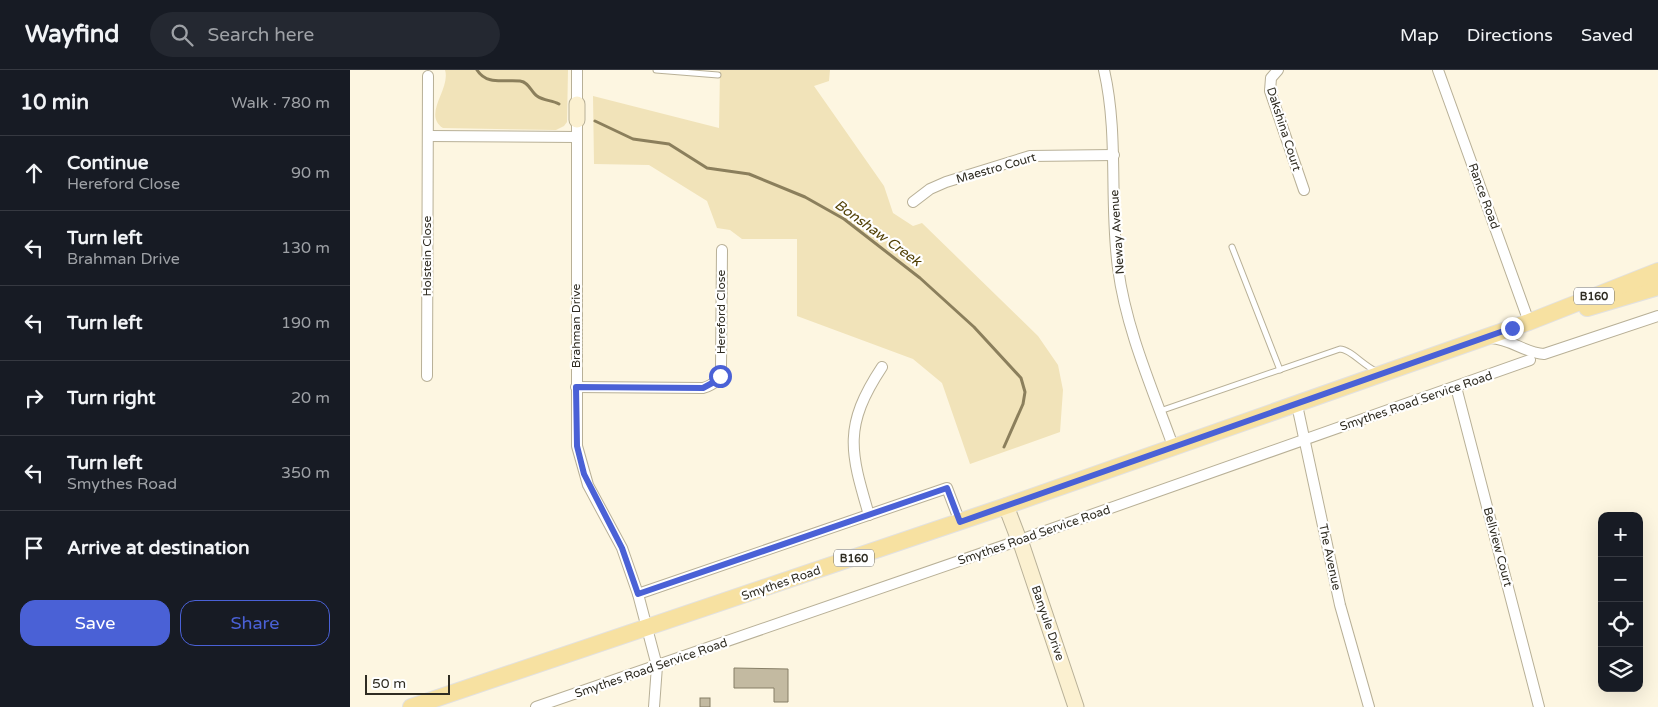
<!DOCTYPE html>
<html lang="en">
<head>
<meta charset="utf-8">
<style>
	body { margin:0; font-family:"Varela Round",sans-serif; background:#242831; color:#f1f3f6 }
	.controls { position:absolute; right:15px; bottom:15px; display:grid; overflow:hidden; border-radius:10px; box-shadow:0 5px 20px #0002 }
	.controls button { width:45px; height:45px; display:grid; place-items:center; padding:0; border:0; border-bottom:1px solid #363941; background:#171b24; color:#f1f3f6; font:25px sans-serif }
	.scale { position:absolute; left:15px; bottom:12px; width:85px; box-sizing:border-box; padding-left:5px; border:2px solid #2f2c22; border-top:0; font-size:14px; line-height:18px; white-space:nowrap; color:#2f2c22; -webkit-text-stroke:4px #fff; paint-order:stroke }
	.stop { position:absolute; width:15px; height:15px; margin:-11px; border:4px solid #4a61d6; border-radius:50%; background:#fff }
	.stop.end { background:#4a61d6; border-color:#fff; box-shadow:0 1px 5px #0008 }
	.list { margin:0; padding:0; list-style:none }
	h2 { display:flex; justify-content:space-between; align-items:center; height:65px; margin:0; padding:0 20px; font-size:21px }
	h2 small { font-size:16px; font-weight:400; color:#9ea1a6 }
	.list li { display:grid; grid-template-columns:32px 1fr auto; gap:15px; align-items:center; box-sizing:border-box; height:75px; padding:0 20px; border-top:1px solid #363941 }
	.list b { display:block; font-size:19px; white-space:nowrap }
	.list p { margin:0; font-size:16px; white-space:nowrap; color:#9ea1a6 }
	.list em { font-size:16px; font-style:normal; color:#9ea1a6 }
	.actions { display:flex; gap:10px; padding:15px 20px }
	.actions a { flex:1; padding:11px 0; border:1px solid #4a61d6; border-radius:15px; text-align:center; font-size:18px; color:#4a61d6 }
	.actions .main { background:#4a61d6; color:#fff }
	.icon { flex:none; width:28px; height:28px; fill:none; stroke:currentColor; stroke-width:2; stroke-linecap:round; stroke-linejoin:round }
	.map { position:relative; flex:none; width:1308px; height:637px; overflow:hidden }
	header { display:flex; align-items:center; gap:30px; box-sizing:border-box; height:70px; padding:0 25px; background:#171b24; border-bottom:1px solid #363941 }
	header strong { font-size:24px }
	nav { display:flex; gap:28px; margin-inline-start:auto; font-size:18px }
	.search { width:350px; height:45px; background:#242831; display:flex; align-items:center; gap:12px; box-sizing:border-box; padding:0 18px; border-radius:28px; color:#9ea1a6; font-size:19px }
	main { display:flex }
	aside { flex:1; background:#171b24 }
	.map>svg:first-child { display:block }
	.green { fill:#f1e3b9 }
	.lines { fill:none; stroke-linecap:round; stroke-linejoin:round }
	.stream { stroke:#8b7f5c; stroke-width:3 }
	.building { fill:#c3baa1; stroke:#867e66 }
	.lane-casing { stroke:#b8b097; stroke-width:7 }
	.street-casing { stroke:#b8b097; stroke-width:12 }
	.secondary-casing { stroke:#b8b097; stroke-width:17 }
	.primary-casing { stroke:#e2e1e0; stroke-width:18 }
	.lane { stroke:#fff; stroke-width:5 }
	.street { stroke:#fff; stroke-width:10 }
	.secondary { stroke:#fbf0d0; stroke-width:15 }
	.primary { stroke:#f7e1a1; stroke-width:16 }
	.route { stroke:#4a61d6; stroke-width:6 }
	.labels { text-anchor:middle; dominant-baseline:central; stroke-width:4.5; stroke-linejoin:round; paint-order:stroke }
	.shield { fill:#fff; stroke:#6d6b64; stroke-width:1 }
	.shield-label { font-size:11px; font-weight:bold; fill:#2f2c22 }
	.street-label { font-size:12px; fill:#2f2c22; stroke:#fff }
	.water-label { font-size:14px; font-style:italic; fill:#534207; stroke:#fff }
</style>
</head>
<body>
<header>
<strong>Wayfind</strong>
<div class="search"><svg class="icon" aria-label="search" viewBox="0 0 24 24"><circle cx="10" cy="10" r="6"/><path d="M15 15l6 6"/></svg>Search here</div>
<nav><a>Map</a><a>Directions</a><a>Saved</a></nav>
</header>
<main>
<aside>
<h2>10 min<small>Walk · 780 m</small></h2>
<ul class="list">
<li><svg class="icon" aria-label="ahead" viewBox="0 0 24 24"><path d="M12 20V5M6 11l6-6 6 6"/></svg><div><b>Continue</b><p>Hereford Close</p></div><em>90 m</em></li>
<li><svg class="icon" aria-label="left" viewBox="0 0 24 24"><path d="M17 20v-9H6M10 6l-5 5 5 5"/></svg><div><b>Turn left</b><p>Brahman Drive</p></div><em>130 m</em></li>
<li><svg class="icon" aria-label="left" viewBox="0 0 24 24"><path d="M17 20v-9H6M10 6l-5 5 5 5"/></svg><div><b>Turn left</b></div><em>190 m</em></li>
<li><svg class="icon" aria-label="right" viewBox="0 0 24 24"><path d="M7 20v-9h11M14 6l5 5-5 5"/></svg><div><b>Turn right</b></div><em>20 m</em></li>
<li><svg class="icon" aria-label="left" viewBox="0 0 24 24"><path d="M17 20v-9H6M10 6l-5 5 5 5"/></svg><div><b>Turn left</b><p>Smythes Road</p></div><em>350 m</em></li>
<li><svg class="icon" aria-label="arrive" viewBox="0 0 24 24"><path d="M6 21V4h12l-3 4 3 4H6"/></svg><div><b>Arrive at destination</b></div></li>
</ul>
<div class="actions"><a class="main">Save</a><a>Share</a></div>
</aside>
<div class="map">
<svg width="1308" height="637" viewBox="0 0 1308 637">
	<rect width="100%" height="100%" fill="#fdf6e1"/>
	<!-- green -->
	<g class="green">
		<path d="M95,0h123l-1,52 -3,4 -8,4 -113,-2c-21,-14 8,-39 2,-58z"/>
		<polygon points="370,0 480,0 479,11 464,16 534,116 543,143 563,156 572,153 688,266 708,295 713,320 710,362 620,394 592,313 563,289 447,246 447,169 392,169 380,160 367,158 357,131 299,95 244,94 243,26 369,58"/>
	</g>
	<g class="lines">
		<!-- stream -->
		<g class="stream">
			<path d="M127,0c10,16 28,9 43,11 9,1 11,11 17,15 7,5 15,4 22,8"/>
			<polyline points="245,51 283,69 319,74 357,98 399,104 455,127 494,149 570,208 624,257 671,308 675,322 673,334 654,377"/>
		</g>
	</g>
	<!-- building -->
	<g class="building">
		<polygon points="384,598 438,599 438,632 424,632 424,618 384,618"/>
		<rect x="350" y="628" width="10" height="9"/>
	</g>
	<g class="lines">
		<defs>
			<g id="lane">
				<polyline points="306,0 368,5"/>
				<polyline points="882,177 930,300"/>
				<path d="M810,341l180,-62c10,0 24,17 36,22"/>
			</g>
			<g id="street">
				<path d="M754,0c15,65 5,132 14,198 8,61 34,120 55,178"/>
				<polyline points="928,0 921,8 920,21 954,120"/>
				<polyline points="1088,0 1179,252"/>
				<polyline points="227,34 227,0"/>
				<polyline points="227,50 227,376 238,415 272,478 288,524 307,596 304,637"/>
				<polyline points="78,66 226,67"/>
				<polyline points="563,132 580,119 596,112 680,86 764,85"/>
				<path d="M1141,268c20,1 34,15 53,16l114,-38"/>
				<polyline points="77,306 78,6"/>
				<path d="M226,317l127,1c11,-3 17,-9 18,-20l1,-118"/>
				<polyline points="1106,317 1189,637"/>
				<polyline points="947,335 990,535 1019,637"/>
				<path d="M519,445c-19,-64 -26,-89 13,-148"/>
				<polyline points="288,524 597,418 610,452"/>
				<polyline points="186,637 670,470 1180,290"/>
			</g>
			<g id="secondary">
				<polyline points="227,50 227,34"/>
				<polyline points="656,436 669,470"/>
				<polyline points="670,470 726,637"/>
			</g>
			<g id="primary">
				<polyline points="1237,238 1308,217"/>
				<polyline points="61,637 656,436 1179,252 1308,201"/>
			</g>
		</defs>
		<!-- lane casing -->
		<use href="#lane" class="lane-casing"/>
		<!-- street casing -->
		<use href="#street" class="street-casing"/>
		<!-- secondary casing -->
		<use href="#secondary" class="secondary-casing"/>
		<!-- primary casing -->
		<use href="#primary" class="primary-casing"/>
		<!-- lane -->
		<use href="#lane" class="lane"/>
		<!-- street -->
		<use href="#street" class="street"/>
		<!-- secondary -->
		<use href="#secondary" class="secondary"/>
		<!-- primary -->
		<use href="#primary" class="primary"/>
	</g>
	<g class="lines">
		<!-- route -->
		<polyline class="route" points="370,306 364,312 353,318 226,317 227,376 234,404 272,478 288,524 597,418 610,452 1162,258"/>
	</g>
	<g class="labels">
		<!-- shield labels -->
		<g class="shield">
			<rect x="1224" y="217.5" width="40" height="17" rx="4"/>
			<rect x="484" y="479.5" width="40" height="17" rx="4"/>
		</g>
		<g class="shield-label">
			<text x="1244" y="226">B160</text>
			<text x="504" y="488">B160</text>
		</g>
		<!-- street labels -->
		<g class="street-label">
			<text transform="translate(934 59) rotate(72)">Dakshina Court</text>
			<text transform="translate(646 98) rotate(-16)">Maestro Court</text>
			<text transform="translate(1134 126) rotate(70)">Rance Road</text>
			<text transform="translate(767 162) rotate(-94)">Neway Avenue</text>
			<text transform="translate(77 186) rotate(-90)">Holstein Close</text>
			<text transform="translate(371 242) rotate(-90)">Hereford Close</text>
			<text transform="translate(226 256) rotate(-90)">Brahman Drive</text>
			<text transform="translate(1066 331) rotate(-19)">Smythes Road Service Road</text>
			<text transform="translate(684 465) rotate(-19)">Smythes Road Service Road</text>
			<text transform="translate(1148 477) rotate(75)">Bellview Court</text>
			<text transform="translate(980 487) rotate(78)">The Avenue</text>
			<text transform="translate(431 513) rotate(-19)">Smythes Road</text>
			<text transform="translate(698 553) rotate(71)">Banyule Drive</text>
			<text transform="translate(301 598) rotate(-19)">Smythes Road Service Road</text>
		</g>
		<!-- water labels -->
		<g class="water-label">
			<text transform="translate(528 163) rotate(36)">Bonshaw Creek</text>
		</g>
	</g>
</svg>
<div class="controls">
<button>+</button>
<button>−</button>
<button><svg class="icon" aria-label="locate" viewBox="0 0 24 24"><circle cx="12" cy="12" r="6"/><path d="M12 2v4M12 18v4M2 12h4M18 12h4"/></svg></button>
<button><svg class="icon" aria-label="layers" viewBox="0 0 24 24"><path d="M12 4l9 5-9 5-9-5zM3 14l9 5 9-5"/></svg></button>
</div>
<div class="scale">50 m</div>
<div class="stop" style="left:370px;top:306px"></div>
<div class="stop end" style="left:1162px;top:258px"></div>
</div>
</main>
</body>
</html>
